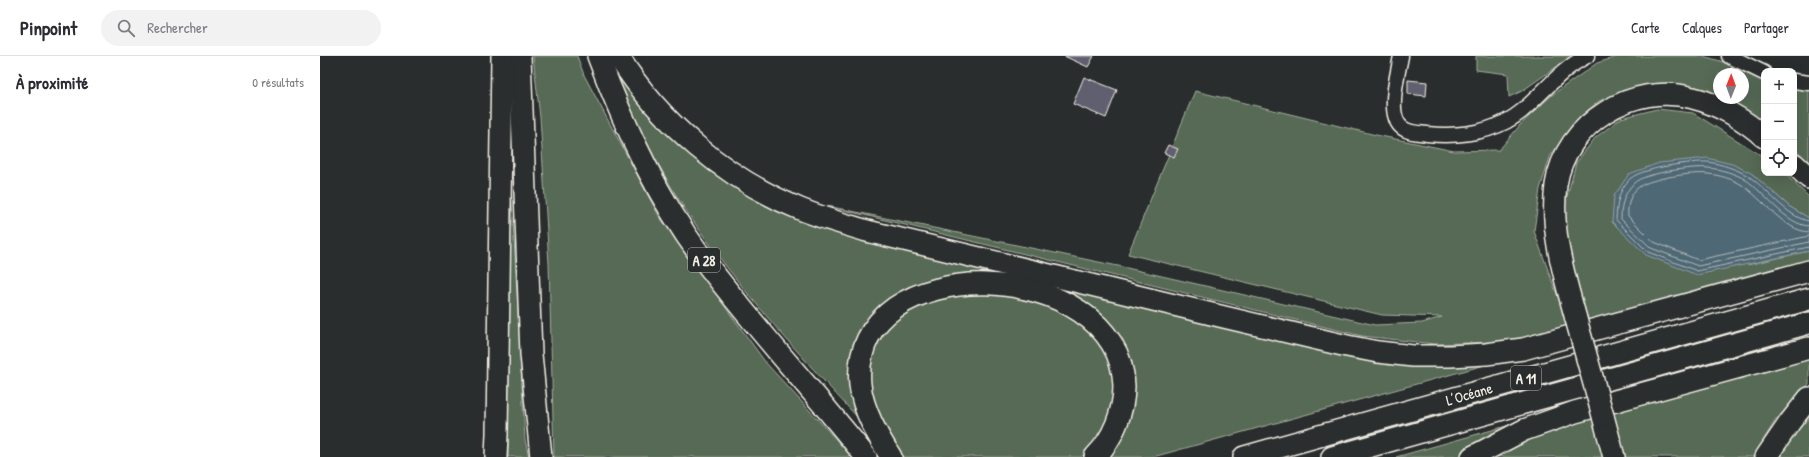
<!DOCTYPE html>
<html lang="fr">
<head>
<meta charset="utf-8">
<style>
	body { margin:0; font-family:"Patrick Hand",sans-serif; background:#f2f2f3; color:#2b2b33 }
	.controls { position:absolute; right:12px; top:12px; display:grid; overflow:hidden; border-radius:8px; box-shadow:0 4px 16px #0002 }
	.controls button { width:36px; height:36px; display:grid; place-items:center; padding:0; border:0; border-bottom:1px solid #e1e1e2; background:#fff; color:#2b2b33; font:20px sans-serif }
	.compass { position:absolute; left:1393px; top:12px; width:36px; height:36px; border-radius:50%; background:#fff; box-shadow:0 4px 16px #0002; rotate:1deg }
	.list { margin:0; padding:0; list-style:none }
	h2 { display:flex; justify-content:space-between; align-items:center; height:52px; margin:0; padding:0 16px; font-size:17px }
	h2 small { font-size:13px; font-weight:400; color:#7c7c81 }
	.icon { flex:none; width:22px; height:22px; fill:none; stroke:currentColor; stroke-width:2; stroke-linecap:round; stroke-linejoin:round }
	.map { position:relative; flex:none; width:1489px; height:401px; overflow:hidden }
	header { display:flex; align-items:center; gap:24px; box-sizing:border-box; height:56px; padding:0 20px; background:#fff; border-bottom:1px solid #e1e1e2 }
	header strong { font-size:19px }
	nav { display:flex; gap:22px; margin-inline-start:auto; font-size:14px }
	.search { width:280px; height:36px; background:#f2f2f3; display:flex; align-items:center; gap:10px; box-sizing:border-box; padding:0 14px; border-radius:22px; color:#7c7c81; font-size:15px }
	main { display:flex }
	aside { flex:1; background:#fff }
	.map>svg:first-child { display:block }
	.green { fill:#566a54; stroke:#a5ae9e }
	.water { fill:#4f6874; stroke:#919fa2 }
	.lines { fill:none; stroke-linecap:round; stroke-linejoin:round }
	.shore { stroke:#b2baba; stroke-width:1 }
	.building { fill:#605e70; stroke:#f4f1e8 }
	.minor-casing { stroke:#f4f1e8; stroke-width:17 }
	.highway-casing { stroke:#f4f1e8; stroke-width:24 }
	.minor { stroke:#2a2d2e; stroke-width:14 }
	.highway { stroke:#2a2d2e; stroke-width:21 }
	.highway-bridge-casing { stroke:#f4f1e8; stroke-width:24; stroke-linecap:butt }
	.highway-bridge { stroke:#2a2d2e; stroke-width:21 }
	.labels { text-anchor:middle; dominant-baseline:central; stroke-width:3; stroke-linejoin:round; paint-order:stroke }
	.shield { fill:#2a2d2e; stroke:#b7b6b0; stroke-width:1 }
	.shield-label { font-size:14px; font-weight:bold; fill:#f4f1e8 }
	.street-label { font-size:15px; fill:#f4f1e8; stroke:#2a2d2e }
</style>
</head>
<body>
<header>
<strong>Pinpoint</strong>
<div class="search"><svg class="icon" aria-label="search" viewBox="0 0 24 24"><circle cx="10" cy="10" r="6"/><path d="M15 15l6 6"/></svg>Rechercher</div>
<nav><a>Carte</a><a>Calques</a><a>Partager</a></nav>
</header>
<main>
<aside>
<h2>À proximité<small>0 résultats</small></h2>
<ul class="list">
</ul>
</aside>
<div class="map">
<svg width="1489" height="401" viewBox="0 0 1489 401">
	<rect width="100%" height="100%" fill="#2a2d2e"/>
	<filter id="ink" filterUnits="userSpaceOnUse"><feTurbulence type="fractalNoise" baseFrequency=".025" numOctaves="2"/><feDisplacementMap in="SourceGraphic" scale="8" xChannelSelector="R" yChannelSelector="G"/><feConvolveMatrix kernelMatrix="1 2 1 2 8 2 1 2 1" color-interpolation-filters="sRGB"/></filter>
	<g filter="url(#ink)">
		<!-- green -->
		<g class="green">
			<polygon points="213,0 257,0 264,19 339,160 446,307 532,401 234,401 229,208 220,61"/>
			<polygon points="1156,0 1252,0 1202,35 1189,41 1188,18 1156,14"/>
			<polygon points="1300,0 1383,0 1407,7 1444,23 1444,68 1403,42 1423,42 1423,18 1399,18 1399,40 1389,34 1346,27 1308,33 1279,45 1254,66 1230,101 1220,133 1214,175 1249,272 1204,285 1115,288 1042,280 507,150 798,210 1055,269 1102,267 1122,261 1062,259 808,198 875,35 1056,79 1134,95 1179,94 1201,68 1232,39 1277,7"/>
			<path d="M287,4l38,47 93,79 597,167 186,2 -368,102h-46c9,-14 19,-28 24,-44 2,-6 1,-14 1,-21 1,-44 -13,-63 -46,-88l-152,-23 -31,11 -32,24 -16,25 -6,36 10,42c-61,-66 -122,-132 -172,-207 -31,-46 -56,-102 -80,-152z"/>
			<polygon points="1474,32 1482,34 1489,32 1489,106 1474,92"/>
			<polygon points="1337,53 1373,57 1444,101 1444,117 1464,117 1489,141 1489,162 1470,151 1431,117 1427,209 1489,195 1489,208 1266,270 1248,200 1243,155 1256,107 1275,82 1301,62"/>
			<polygon points="191,128 205,384 209,401 188,401"/>
			<path d="M664,238c22,2 45,3 66,11 11,3 22,12 31,19 5,5 12,9 16,14 30,40 21,88 -16,119h-182l-16,-29 -14,-47 4,-36 20,-26 55,-24z"/>
			<polygon points="1489,301 1489,328 1455,365 1433,401 1303,401 1291,358"/>
			<polygon points="1489,356 1489,401 1456,401"/>
			<polygon points="1215,362 1169,381 1138,401 1076,401"/>
			<path d="M1275,362l9,39h-110c31,-19 65,-30 101,-39z"/>
		</g>
		<!-- water -->
		<polygon class="water" points="1387,102 1412,108 1431,117 1470,151 1489,162 1489,195 1377,219 1326,199 1292,166 1294,140 1309,118 1339,107"/>
		<g class="lines">
			<!-- shore -->
			<g class="shore">
				<path d="M1489,165c-22,-3 -43,-34 -61,-45 -11,-7 -27,-12 -40,-14 -15,-1 -65,6 -77,16 -13,12 -14,26 -15,42l32,32 49,19 112,-24"/>
				<path d="M1489,170c-23,-1 -45,-34 -63,-46 -11,-7 -26,-11 -38,-12 -14,-2 -64,5 -74,15 -10,10 -13,22 -13,36l30,29 47,18 111,-24"/>
				<path d="M1489,176c-25,-1 -47,-34 -67,-47 -9,-6 -23,-10 -34,-11 -15,-2 -57,4 -69,13 -9,6 -12,19 -11,29l26,26 44,18 111,-24"/>
			</g>
		</g>
		<!-- building -->
		<g class="building">
			<polygon points="744,0 774,0 768,11"/>
			<polygon points="764,21 797,34 786,62 753,48"/>
			<polygon points="1088,24 1107,26 1106,40 1088,38"/>
			<polygon points="848,89 858,93 854,101 844,97"/>
		</g>
		<g class="lines">
			<defs>
				<g id="minor">
					<path d="M1081,0c-3,18 -17,65 5,74 6,3 14,3 21,4 33,3 68,-1 95,-23 22,-19 39,-42 65,-55"/>
					<polyline points="1409,0 1444,17"/>
					<polyline points="1474,25 1489,27"/>
				</g>
				<g id="highway">
					<polyline points="200,0 211,298 221,401"/>
					<path d="M278,0c26,70 58,139 102,199 52,70 112,134 166,202"/>
					<path d="M298,0c42,67 108,123 182,153 22,9 44,15 67,22l357,86 123,29 31,6 35,4h37l36,-2 37,-5 286,-78"/>
					<polyline points="1474,108 1489,122"/>
					<path d="M1256,263c-12,-44 -26,-88 -20,-134 9,-62 78,-104 137,-87 25,6 52,22 71,39"/>
					<polyline points="1283,360 1294,401"/>
					<polyline points="176,401 177,378 182,0"/>
					<path d="M571,401c-13,-21 -28,-46 -31,-72 -13,-141 261,-129 264,1 0,26 -11,53 -29,71"/>
					<polyline points="924,401 1489,243"/>
					<polyline points="1012,401 1489,267"/>
					<polyline points="1152,401 1204,374 1255,356 1489,292"/>
					<polyline points="1446,401 1470,366 1489,342"/>
				</g>
			</defs>
			<!-- minor casing -->
			<use href="#minor" class="minor-casing"/>
			<!-- highway casing -->
			<use href="#highway" class="highway-casing"/>
			<!-- minor -->
			<use href="#minor" class="minor"/>
			<!-- highway -->
			<use href="#highway" class="highway"/>
			<defs>
				<polyline id="highway-bridge" points="1256,263 1283,360"/>
			</defs>
			<!-- highway-bridge casing -->
			<use href="#highway-bridge" class="highway-bridge-casing"/>
			<!-- highway-bridge -->
			<use href="#highway-bridge" class="highway-bridge"/>
		</g>
	</g>
	<g class="labels">
		<!-- shield labels -->
		<g class="shield">
			<rect x="368" y="192" width="32" height="24" rx="3"/>
			<rect x="1191" y="310" width="30" height="24" rx="3"/>
		</g>
		<g class="shield-label">
			<text x="384" y="204">A 28</text>
			<text x="1206" y="322">A 11</text>
		</g>
		<!-- street labels -->
		<g class="street-label">
			<text transform="translate(1149 338) rotate(-16)">L’Océane</text>
		</g>
	</g>
</svg>
<div class="controls">
<button>+</button>
<button>−</button>
<button><svg class="icon" aria-label="locate" viewBox="0 0 24 24"><circle cx="12" cy="12" r="6"/><path d="M12 2v4M12 18v4M2 12h4M18 12h4"/></svg></button>
</div>
<svg class="compass" viewBox="-18 -18 36 36"><path d="M0-13l5 13h-10z" fill="#e53935"/><path d="M0 13l5-13h-10z" fill="#7c7c81"/></svg>
</div>
</main>
</body>
</html>
